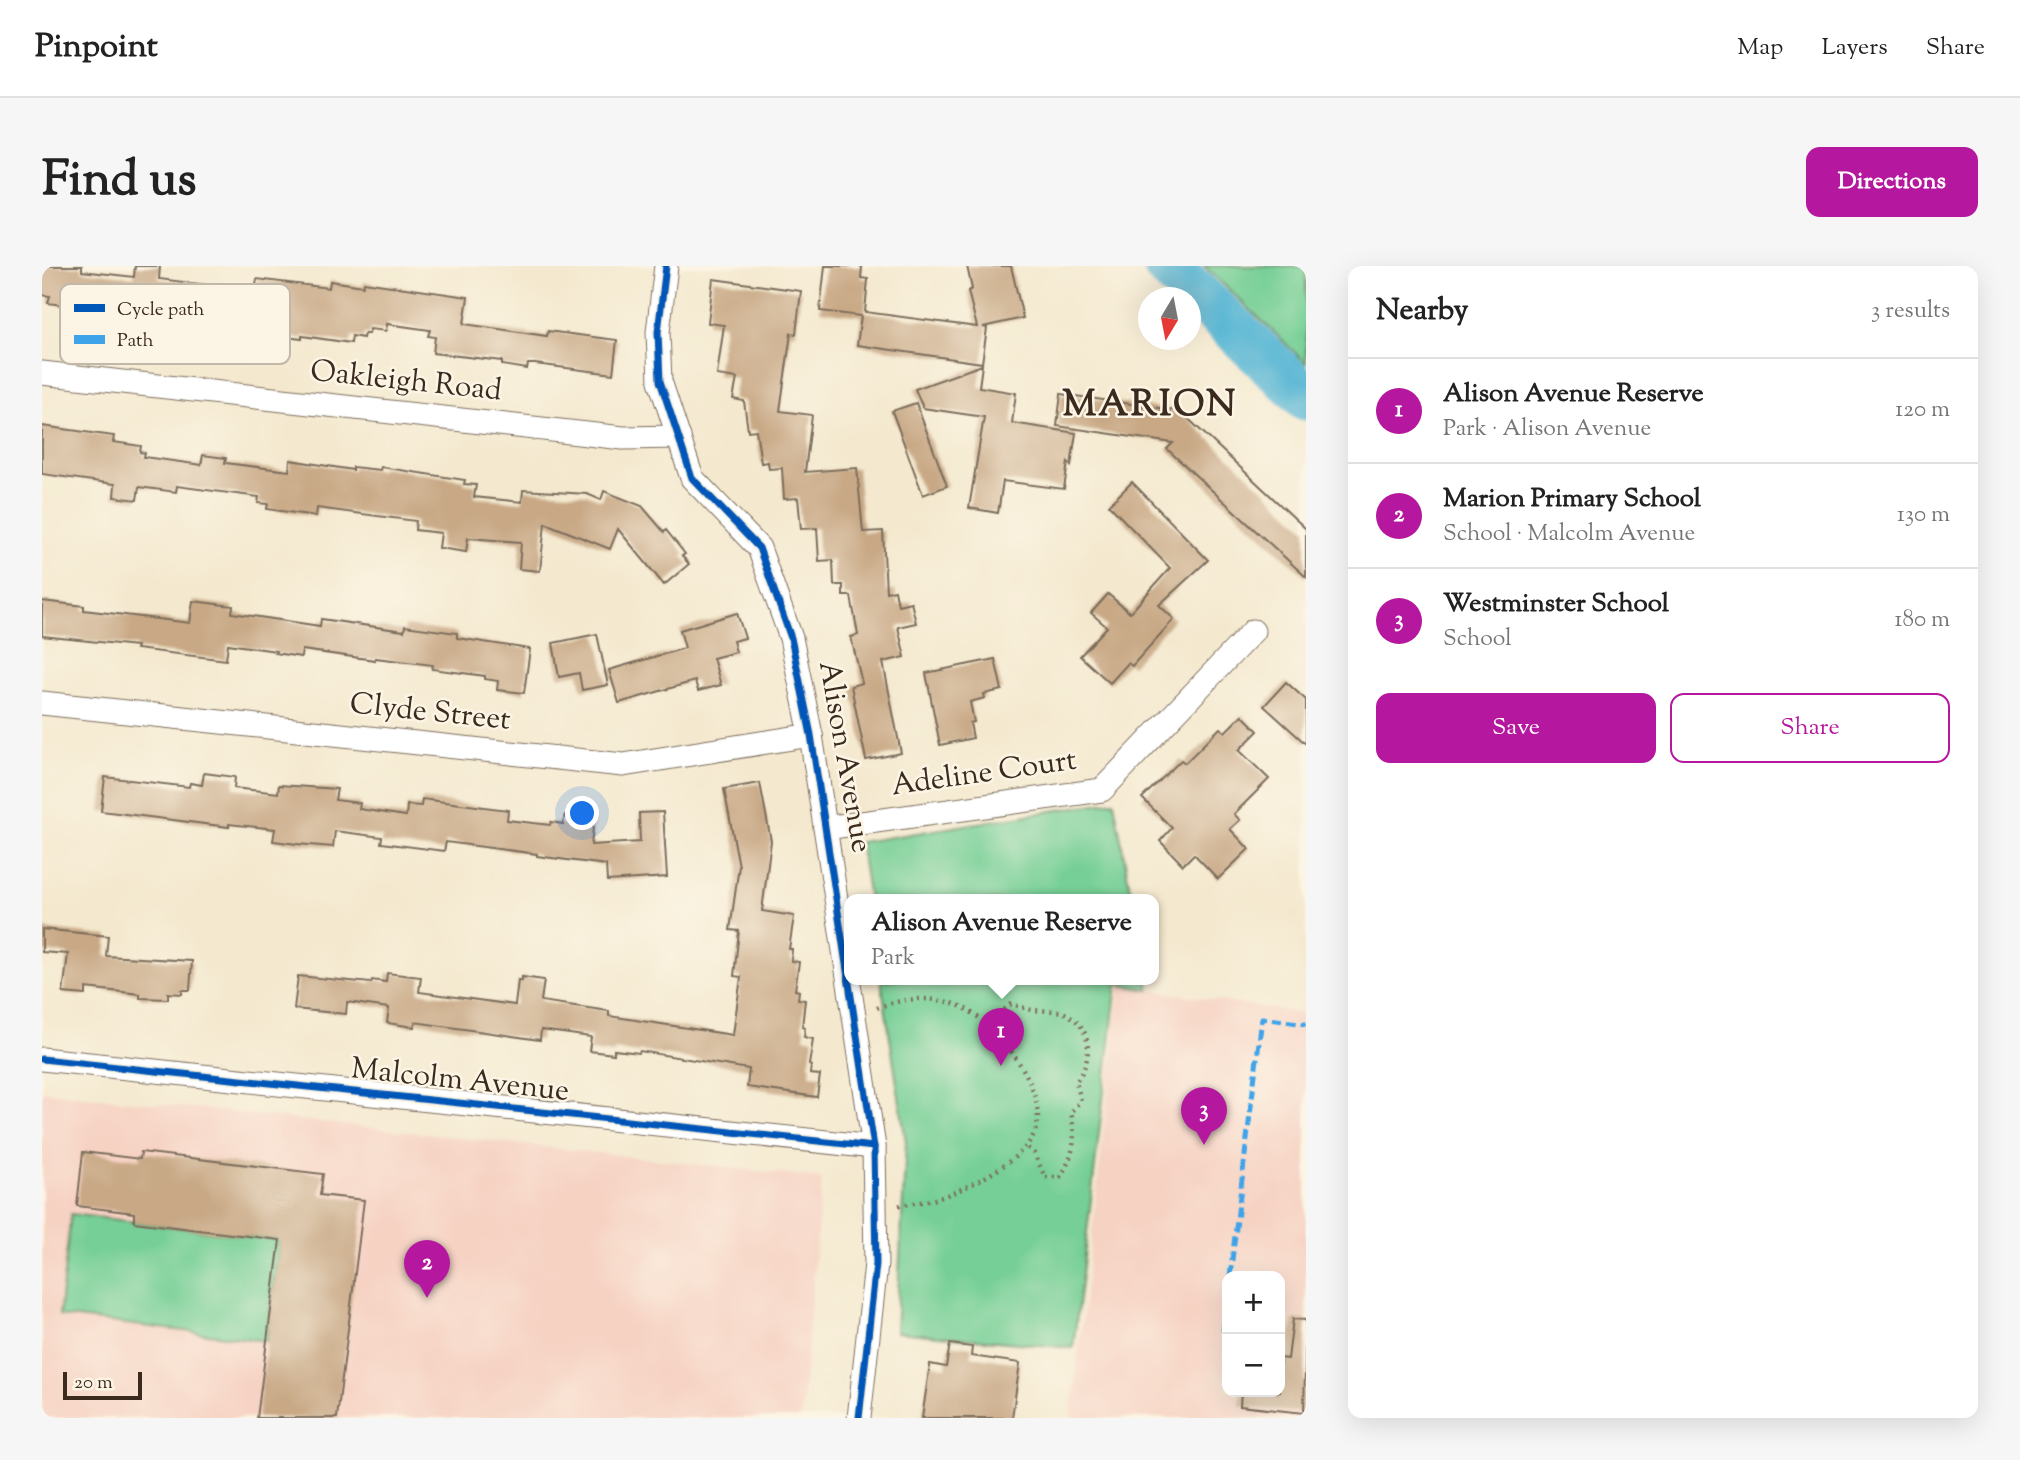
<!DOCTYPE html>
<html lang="en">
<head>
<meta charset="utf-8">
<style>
	body { margin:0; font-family:"Sorts Mill Goudy",serif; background:#f6f6f6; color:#222 }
	.controls { position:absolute; right:21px; bottom:21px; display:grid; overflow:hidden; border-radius:14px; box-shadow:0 7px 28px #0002 }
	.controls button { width:63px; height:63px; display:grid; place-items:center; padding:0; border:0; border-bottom:2px solid #e0e0e0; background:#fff; color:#222; font:35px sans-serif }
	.compass { position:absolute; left:1096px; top:21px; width:63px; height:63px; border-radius:50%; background:#fff; box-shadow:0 7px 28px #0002; rotate:190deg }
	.scale { position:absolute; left:21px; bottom:18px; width:79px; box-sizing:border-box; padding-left:7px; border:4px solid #3b2a1e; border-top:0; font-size:19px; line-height:24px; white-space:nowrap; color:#3b2a1e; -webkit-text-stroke:5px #fcf5e5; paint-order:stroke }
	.you { position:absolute; left:541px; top:548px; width:24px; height:24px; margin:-18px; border:5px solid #fff; border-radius:50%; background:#1a73e8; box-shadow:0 0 0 10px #1a73e833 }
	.badge { display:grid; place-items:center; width:46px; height:46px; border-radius:50%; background:#b5179e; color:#fff; font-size:23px; font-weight:700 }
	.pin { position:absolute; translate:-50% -58px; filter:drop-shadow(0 2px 4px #0008) }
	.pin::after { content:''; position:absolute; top:37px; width:24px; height:21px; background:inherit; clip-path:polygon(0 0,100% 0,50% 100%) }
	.popup { position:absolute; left:802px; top:628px; width:315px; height:91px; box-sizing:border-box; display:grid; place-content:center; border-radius:14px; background:#fff; filter:drop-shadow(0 2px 5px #0005); font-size:23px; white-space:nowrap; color:#767676 }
	.popup b { font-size:26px; color:#222 }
	.popup::after { content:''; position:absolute; left:50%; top:100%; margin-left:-14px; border:14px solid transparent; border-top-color:#fff }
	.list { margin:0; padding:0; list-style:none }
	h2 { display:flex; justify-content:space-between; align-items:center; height:91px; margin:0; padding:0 28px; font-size:30px }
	h2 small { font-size:23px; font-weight:400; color:#767676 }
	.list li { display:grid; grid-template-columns:46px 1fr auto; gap:21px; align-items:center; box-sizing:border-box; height:105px; padding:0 28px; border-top:2px solid #e0e0e0 }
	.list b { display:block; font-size:26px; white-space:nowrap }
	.list p { margin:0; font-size:23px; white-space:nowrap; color:#767676 }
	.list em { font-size:23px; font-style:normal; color:#767676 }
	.actions { display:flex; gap:14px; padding:21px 28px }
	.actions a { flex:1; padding:16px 0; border:2px solid #b5179e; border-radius:14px; text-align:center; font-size:24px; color:#b5179e }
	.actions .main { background:#b5179e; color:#fff }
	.map { position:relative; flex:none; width:1264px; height:1152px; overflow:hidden; border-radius:14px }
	header { display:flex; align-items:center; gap:42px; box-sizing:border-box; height:98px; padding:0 35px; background:#fff; border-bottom:2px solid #e0e0e0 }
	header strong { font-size:33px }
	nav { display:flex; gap:38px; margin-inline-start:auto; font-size:24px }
	.intro { display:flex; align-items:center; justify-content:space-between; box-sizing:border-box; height:168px; padding:0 42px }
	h1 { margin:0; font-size:49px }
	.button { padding:18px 32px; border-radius:14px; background:#b5179e; color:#fff; font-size:24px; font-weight:700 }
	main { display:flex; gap:42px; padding:0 42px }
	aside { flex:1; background:#fff; border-radius:14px; box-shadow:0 7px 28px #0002 }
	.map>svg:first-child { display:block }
	.built { fill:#f6d2c3; fill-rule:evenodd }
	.green { fill:#76cf96; stroke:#587c5a; stroke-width:2 }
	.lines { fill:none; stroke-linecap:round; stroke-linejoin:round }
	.river { stroke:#55b5d4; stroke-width:47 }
	.building { fill:#c8a885 }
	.street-casing { stroke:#7c6d5c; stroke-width:25 }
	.path { stroke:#7c6d5c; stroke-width:4.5; stroke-dasharray:2 5; stroke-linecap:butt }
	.street { stroke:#fff; stroke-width:23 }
	.quiet { stroke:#3fa3ea; stroke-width:5; stroke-dasharray:10 5; stroke-linecap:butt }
	.cycleway-casing { stroke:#fcf5e5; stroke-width:11 }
	.cycleway { stroke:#0057b8; stroke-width:7 }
	.labels { text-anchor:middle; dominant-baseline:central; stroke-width:5; stroke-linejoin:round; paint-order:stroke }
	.street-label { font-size:30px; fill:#3b2a1e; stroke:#fcf5e5 }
	.district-label { font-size:37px; font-weight:bold; letter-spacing:2px; fill:#3b2a1e; stroke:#fcf5e5 }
	.key { fill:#fcf5e5; stroke:#c2b8a9; stroke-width:2 }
	.key-label { font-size:19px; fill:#3b2a1e }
</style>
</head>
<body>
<header>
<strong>Pinpoint</strong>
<nav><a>Map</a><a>Layers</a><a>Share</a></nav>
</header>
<div class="intro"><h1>Find us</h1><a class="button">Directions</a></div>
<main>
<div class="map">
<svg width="1264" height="1152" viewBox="0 0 1264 1152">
	<rect width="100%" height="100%" fill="#fcf5e5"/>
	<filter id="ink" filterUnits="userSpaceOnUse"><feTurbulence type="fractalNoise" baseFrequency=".0143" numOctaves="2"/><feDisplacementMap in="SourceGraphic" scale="14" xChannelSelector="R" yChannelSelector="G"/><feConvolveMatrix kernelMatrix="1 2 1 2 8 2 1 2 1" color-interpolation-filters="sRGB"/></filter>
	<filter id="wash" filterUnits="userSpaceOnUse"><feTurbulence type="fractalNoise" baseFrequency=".00686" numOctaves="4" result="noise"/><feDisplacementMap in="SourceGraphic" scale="28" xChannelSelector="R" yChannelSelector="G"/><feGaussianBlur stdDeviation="1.57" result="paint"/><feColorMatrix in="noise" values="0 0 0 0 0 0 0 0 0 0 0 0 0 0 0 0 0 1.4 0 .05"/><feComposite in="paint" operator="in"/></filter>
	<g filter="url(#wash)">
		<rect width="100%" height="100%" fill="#f4e9cf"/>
		<!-- built -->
		<g class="built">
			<path d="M1078,719l186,29v404h-235zM1185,1010h53v116h-53z"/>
			<polygon points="0,825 780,912 759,1152 0,1152"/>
		</g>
		<!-- green -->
		<g class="green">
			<polygon points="1162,0 1264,0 1264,97"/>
			<polygon points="1072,535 1090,634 827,634 818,576"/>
			<polygon points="839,714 1105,714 1107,724 1075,718 1031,1082 854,1066 864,876"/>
			<polygon points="29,948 238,974 224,1075 17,1050"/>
		</g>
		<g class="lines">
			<!-- river -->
			<polyline class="river" points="1125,0 1264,131"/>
		</g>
		<g id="blocks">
			<!-- building -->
			<g class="building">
				<polygon points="0,0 40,0 40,5 92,11 93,0 118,0 117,13 213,25 215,13 287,22 288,15 321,20 322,16 426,31 422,58 505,70 506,65 575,74 571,108 493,98 486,98 485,103 460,99 460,95 391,87 393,71 386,70 388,64 345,58 344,65 328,63 327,68 322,68 321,72 310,70 309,77 260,70 260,73 235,70 237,59 190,54 188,68 164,65 165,56 112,50 111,55 86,51 87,43 35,36 35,41 6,37 8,30 0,29"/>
				<polygon points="783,0 820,0 819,12 826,13 823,46 935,61 926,25 930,23 925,0 969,0 981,52 941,61 945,62 940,97 815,79 819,50 778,45"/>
				<polygon points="671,13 759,25 754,68 749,67 738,145 770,149 763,206 815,202 821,266 841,265 844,326 853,324 856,339 869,336 874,357 856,361 863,391 841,396 859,487 824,494 809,420 820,417 809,371 816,369 809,330 801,330 801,319 792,319 791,294 777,295 775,262 759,263 756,232 742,233 740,202 727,203 726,196 719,197 714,164 706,165 702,135 691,133 695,112 675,109 682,59 666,57"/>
				<polygon points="940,99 937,121 974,127 970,157 1034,167 1029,200 1026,196 1022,223 961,215 956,247 927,242 942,151 881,142 873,123"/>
				<polygon points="1019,128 1138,145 1264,263 1264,311 1125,183 1131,177 1015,160"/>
				<polygon points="874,137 905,220 881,229 850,145"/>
				<polygon points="0,160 72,170 71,176 99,180 98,186 103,187 102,191 159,199 161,189 184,192 183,197 247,205 248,194 311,204 311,201 338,204 339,201 423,214 422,218 434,219 432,231 480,236 481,224 545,228 559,234 562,225 600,240 622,266 624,264 643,288 640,290 647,298 622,319 576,263 568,283 503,257 498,305 477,303 479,276 426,272 424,286 397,282 399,267 373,264 374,255 275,242 274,250 225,243 226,238 216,237 217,231 135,220 134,226 97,221 95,234 72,231 73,218 0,208"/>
				<polygon points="1090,216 1166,294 1117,339 1132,353 1090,400 1086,397 1068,417 1038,390 1065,361 1049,347 1066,328 1088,347 1128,302 1067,239"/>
				<polygon points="0,335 42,340 42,344 148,357 151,335 191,340 190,347 278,360 279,353 362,365 363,360 415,367 415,372 488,383 482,427 455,424 456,415 443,413 443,410 390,403 391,399 333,392 333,394 260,384 259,391 233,387 234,385 186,378 184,394 94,383 95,380 0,370"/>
				<polygon points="695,347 703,372 691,375 694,386 671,392 679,419 656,425 653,415 577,437 567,404 643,382 638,364"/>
				<polygon points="555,368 566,419 540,424 537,407 517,411 511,377"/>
				<polygon points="953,393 960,424 942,428 943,432 928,436 932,456 928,457 931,472 898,479 884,407"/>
				<polygon points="1244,416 1264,434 1264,478 1222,440"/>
				<polygon points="1200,449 1216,465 1197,484 1227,513 1192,548 1198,554 1188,563 1207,583 1176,613 1152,588 1141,599 1118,575 1130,562 1100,532 1139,494 1143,497 1178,462 1183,466"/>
				<polygon points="162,507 193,511 192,522 236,527 237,519 295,523 293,534 318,537 317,543 364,550 365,539 379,540 380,533 466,544 465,554 508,559 509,556 521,558 523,549 552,553 549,579 598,576 597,547 621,546 625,611 565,615 564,599 495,590 495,588 404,576 402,585 339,577 340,571 293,565 291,581 255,578 231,575 233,563 187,558 187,561 59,545 63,511 147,521 148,517 160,519"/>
				<polygon points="718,517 729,575 720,645 752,650 747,683 750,683 749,695 757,696 753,724 757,725 756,733 763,734 760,761 763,762 762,771 771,773 767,799 769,800 768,808 778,809 775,831 705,821 707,803 598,785 597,787 572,784 572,788 547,785 549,771 499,764 498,774 373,756 372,761 345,757 347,742 305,736 304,748 252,743 256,710 329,717 330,714 344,716 345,707 379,711 377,726 473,739 476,714 480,715 480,711 502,714 499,735 567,745 567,750 691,769 699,711 692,710 697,665 688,664 697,600 682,523"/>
				<polygon points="0,663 66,670 64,690 150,695 148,724 140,724 140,728 126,727 126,733 98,732 98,728 44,722 44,729 21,727 26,688 0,686"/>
				<polygon points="41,886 98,893 99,886 281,908 278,929 322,934 295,1152 215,1152 238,974 92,956 92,947 35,940"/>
				<polygon points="1251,1053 1264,1054 1262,1147 1198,1140 1199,1126 1238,1126 1238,1092 1246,1093"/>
				<polygon points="908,1078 930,1081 929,1090 978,1097 970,1152 880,1152 888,1098 904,1101"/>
			</g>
		</g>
	</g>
	<g filter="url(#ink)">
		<use href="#blocks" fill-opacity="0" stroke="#7c6d5c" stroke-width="2"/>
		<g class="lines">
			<defs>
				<g id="street">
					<polyline points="624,0 616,66 618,115 650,212 717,282 749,372 769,469 832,881 834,998 817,1152"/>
					<polyline points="0,107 581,172 637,171"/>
					<polyline points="0,437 581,499 769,469"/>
					<polyline points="783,562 1060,524 1211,365"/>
					<polyline points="0,793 832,881"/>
				</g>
			</defs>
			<!-- street casing -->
			<use href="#street" class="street-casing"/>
			<!-- path -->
			<g class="path">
				<path d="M835,742c24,-10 53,-12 78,-4 38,13 99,89 79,130 -13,28 -66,54 -95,64 -13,4 -29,5 -42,8"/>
				<path d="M946,757l23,-19c8,2 15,5 22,6 9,1 20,0 29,2 31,12 32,47 14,70l5,18 -10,12c5,27 4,42 -11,65h-15l-11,-24 -9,-7"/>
			</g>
			<!-- street -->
			<use href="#street" class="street"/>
			<!-- quiet -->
			<g class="quiet">
				<polyline points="1188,1010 1220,752 1264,758"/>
				<polyline points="1181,1065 1185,1033"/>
			</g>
			<defs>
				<g id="cycleway">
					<polyline points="624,0 616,66 618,115 650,212 717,282 749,372 769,469 832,881 834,998 817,1152"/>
					<polyline points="0,793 832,881"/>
				</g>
			</defs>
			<!-- cycleway casing -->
			<use href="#cycleway" class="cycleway-casing"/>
			<!-- cycleway -->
			<use href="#cycleway" class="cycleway"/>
		</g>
	</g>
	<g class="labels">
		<!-- street labels -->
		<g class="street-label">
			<text transform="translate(364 116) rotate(6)">Oakleigh Road</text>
			<text transform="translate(388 447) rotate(6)">Clyde Street</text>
			<text transform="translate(802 491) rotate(80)">Alison Avenue</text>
			<text transform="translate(942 508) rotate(-8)">Adeline Court</text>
			<text transform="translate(418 815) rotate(6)">Malcolm Avenue</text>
		</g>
		<!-- district labels -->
		<g class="district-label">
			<text x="1108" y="140">MARION</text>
		</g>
	</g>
	<!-- legend -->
	<rect x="18" y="18" width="230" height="80" rx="10" class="key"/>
	<rect x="32" y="38" width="31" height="8" fill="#0057b8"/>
	<rect x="32" y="69" width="31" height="9" fill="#3fa3ea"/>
	<g class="key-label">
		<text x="75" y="49">Cycle path</text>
		<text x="75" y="80">Path</text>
	</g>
</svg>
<div class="controls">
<button>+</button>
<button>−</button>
</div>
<svg class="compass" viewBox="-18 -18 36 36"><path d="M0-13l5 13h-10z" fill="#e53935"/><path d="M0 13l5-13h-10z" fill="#767676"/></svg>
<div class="scale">20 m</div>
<div class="you"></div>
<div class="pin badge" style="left:959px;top:800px">1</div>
<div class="popup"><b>Alison Avenue Reserve</b>Park</div>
<div class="pin badge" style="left:385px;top:1032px">2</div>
<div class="pin badge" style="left:1162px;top:879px">3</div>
</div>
<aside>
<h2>Nearby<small>3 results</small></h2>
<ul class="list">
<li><span class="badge">1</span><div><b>Alison Avenue Reserve</b><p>Park · Alison Avenue</p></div><em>120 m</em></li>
<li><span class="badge">2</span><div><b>Marion Primary School</b><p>School · Malcolm Avenue</p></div><em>130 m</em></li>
<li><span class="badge">3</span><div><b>Westminster School</b><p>School</p></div><em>180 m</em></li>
</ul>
<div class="actions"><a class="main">Save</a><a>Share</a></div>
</aside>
</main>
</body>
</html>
